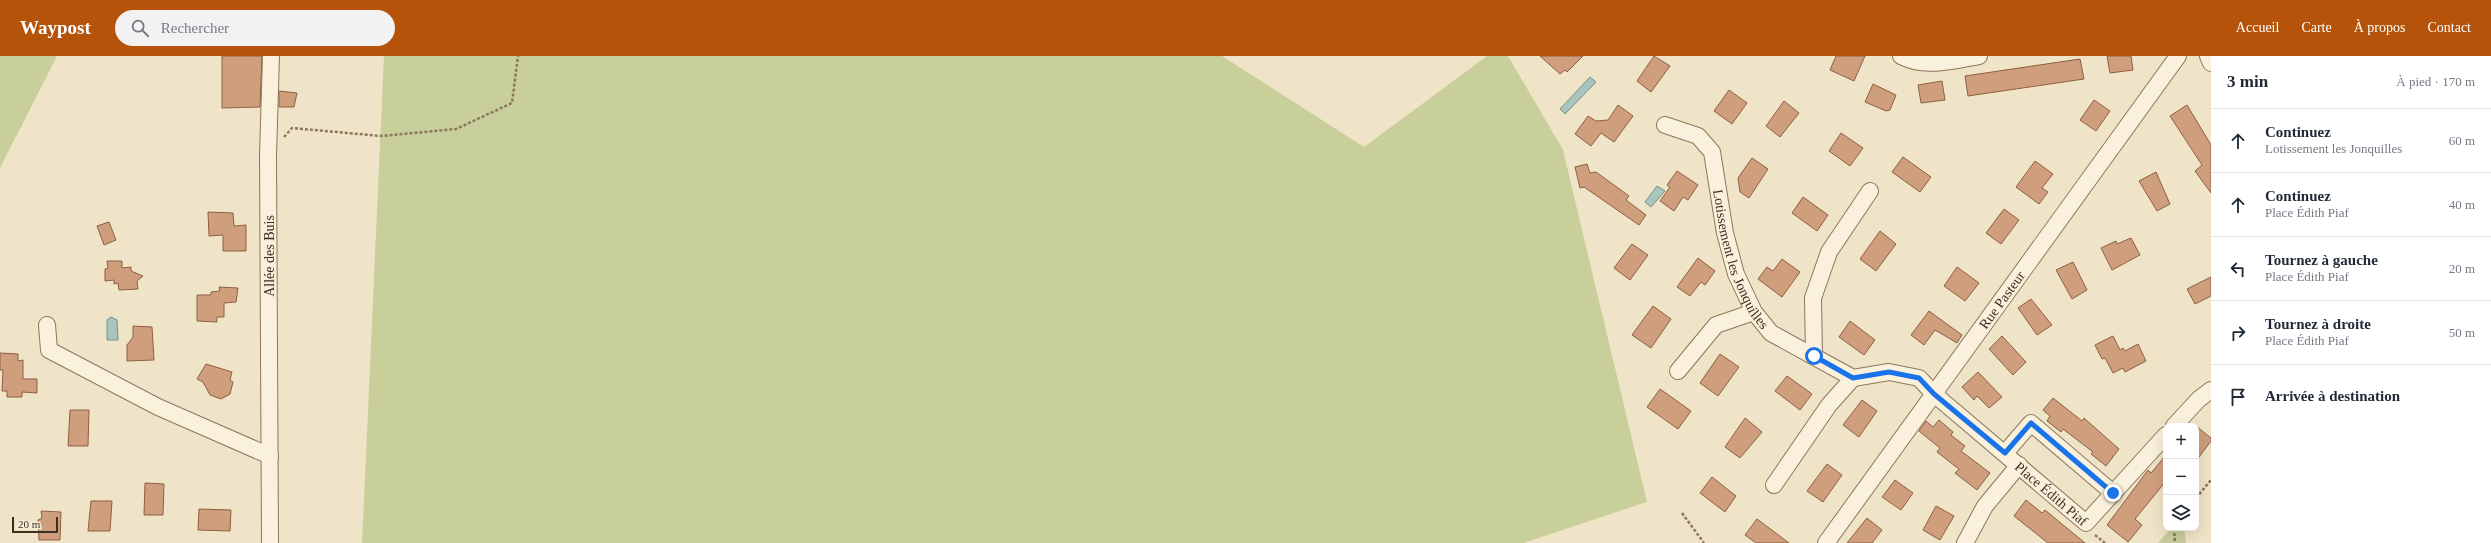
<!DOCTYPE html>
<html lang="fr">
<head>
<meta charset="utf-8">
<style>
	body { margin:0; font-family:"Times New Roman",serif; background:#f2f2f3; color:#1f2937 }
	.controls { position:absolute; right:12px; bottom:12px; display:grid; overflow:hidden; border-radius:8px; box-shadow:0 4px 16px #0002 }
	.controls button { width:36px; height:36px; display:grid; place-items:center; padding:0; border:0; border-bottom:1px solid #e0e1e3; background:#fff; color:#1f2937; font:20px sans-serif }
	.scale { position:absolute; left:12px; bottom:10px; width:46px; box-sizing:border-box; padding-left:4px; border:2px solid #3d2e20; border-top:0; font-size:11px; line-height:14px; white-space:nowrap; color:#3d2e20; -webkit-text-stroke:3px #f7eed8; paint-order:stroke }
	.stop { position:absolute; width:12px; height:12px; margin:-9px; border:3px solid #1a73e8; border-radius:50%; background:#fff }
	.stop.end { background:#1a73e8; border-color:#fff; box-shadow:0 1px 4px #0008 }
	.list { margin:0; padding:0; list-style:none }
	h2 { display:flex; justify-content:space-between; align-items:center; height:52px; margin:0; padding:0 16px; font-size:17px }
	h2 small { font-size:13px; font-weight:400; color:#747a83 }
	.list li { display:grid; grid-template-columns:26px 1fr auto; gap:12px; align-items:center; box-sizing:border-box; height:64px; padding:0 16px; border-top:1px solid #e0e1e3 }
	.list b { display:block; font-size:15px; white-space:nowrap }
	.list p { margin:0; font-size:13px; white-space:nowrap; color:#747a83 }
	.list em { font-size:13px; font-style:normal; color:#747a83 }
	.icon { flex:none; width:22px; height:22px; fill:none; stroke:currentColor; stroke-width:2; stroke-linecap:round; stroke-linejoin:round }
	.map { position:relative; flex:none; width:2211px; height:487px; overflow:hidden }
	header { display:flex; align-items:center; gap:24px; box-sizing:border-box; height:56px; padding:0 20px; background:#b45309; color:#fff }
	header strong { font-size:19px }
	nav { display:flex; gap:22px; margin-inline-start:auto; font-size:14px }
	.search { width:280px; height:36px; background:#f2f2f3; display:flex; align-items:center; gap:10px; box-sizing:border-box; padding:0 14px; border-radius:22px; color:#747a83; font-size:15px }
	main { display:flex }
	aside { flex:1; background:#fff }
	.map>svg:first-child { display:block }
	.green { fill:#c9cf9b }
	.water { fill:#a9c4bc; stroke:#6f938a }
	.building { fill:#cf9f7d; stroke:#8d5f41 }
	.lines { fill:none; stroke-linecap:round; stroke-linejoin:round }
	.minor-casing { stroke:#8d765c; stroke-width:18 }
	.path { stroke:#8d765c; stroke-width:2.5; stroke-dasharray:3 2; stroke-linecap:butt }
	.minor { stroke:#faf1dc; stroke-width:16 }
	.route { stroke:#1a73e8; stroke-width:5 }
	.labels { text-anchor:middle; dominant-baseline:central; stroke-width:3; stroke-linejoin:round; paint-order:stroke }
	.street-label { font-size:14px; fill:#3d2e20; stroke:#f7eed8 }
</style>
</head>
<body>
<header>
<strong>Waypost</strong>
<div class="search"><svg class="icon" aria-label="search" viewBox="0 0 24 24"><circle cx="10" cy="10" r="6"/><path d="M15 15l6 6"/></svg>Rechercher</div>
<nav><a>Accueil</a><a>Carte</a><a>À propos</a><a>Contact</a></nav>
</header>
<main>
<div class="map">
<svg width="2211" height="487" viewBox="0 0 2211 487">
	<rect width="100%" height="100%" fill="#f0e4c8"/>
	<!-- green -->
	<g class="green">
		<polygon points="0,0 57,0 0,112"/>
		<polygon points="384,0 1222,0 1364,91 1487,0 1508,0 1563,94 1647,446 1524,487 362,487"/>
		<polygon points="2171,472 2184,472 2186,487 2158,487"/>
	</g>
	<!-- water -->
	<g class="water">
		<polygon points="1590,21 1596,26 1565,58 1560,53"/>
		<polygon points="1657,130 1665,135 1651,151 1645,146"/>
		<polygon points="111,261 117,264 118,284 107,284 107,264"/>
	</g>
	<!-- building -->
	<g class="building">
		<polygon points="222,0 262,0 260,51 222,52"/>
		<polygon points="1540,0 1583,0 1567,16 1565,14 1560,18"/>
		<polygon points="1654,0 1670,10 1651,36 1637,25"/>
		<polygon points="1836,0 1865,0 1854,25 1830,14"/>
		<polygon points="2107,0 2131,0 2133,14 2110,17"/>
		<polygon points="2080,3 2084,23 1968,40 1965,20"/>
		<polygon points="1942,25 1945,44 1921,47 1918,29"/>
		<polygon points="1873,28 1896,39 1890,54 1886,55 1865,46"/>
		<polygon points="1729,34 1747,47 1732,68 1714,55"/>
		<polygon points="279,35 297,37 294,51 279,51"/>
		<polygon points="2094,44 2110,55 2096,75 2080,64"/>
		<polygon points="1784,45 1799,57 1780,81 1766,70"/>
		<polygon points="1618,49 1633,60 1614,86 1601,77 1591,90 1575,78 1588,60 1596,65 1608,64"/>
		<polygon points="2187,49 2211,89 2211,137 2195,115 2202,109 2170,60"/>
		<polygon points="1841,77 1863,92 1850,110 1829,95"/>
		<polygon points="1903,101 1931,121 1920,136 1892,116"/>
		<polygon points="1752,102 1768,113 1749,142 1740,136 1738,122"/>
		<polygon points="2035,105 2053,118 2042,132 2048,136 2039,148 2016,131"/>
		<polygon points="1587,108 1590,117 1596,116 1629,140 1626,144 1646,159 1639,169 1584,131 1580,132 1575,111"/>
		<polygon points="1677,115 1698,129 1688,144 1683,141 1674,155 1660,145 1670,131 1667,129"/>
		<polygon points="2156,116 2170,148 2157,155 2139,125"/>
		<polygon points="1803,141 1828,159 1817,175 1792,157"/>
		<polygon points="2004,153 2019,164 2001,188 1986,177"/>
		<polygon points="208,156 233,157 234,170 246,169 246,195 223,195 223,179 209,180"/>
		<polygon points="109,166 116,184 104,189 97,170"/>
		<polygon points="1880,175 1896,188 1876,215 1860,203"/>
		<polygon points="2131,182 2140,199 2112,214 2101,192 2116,185 2117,188"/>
		<polygon points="1632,188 1648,199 1630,224 1614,212"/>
		<polygon points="1698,202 1715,215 1705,229 1701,226 1690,240 1677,231"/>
		<polygon points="1782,203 1800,216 1782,241 1758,223 1767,211 1773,215"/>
		<polygon points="107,205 122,205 122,212 131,211 131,215 143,220 137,225 138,233 119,234 118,227 114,228 114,224 105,225 105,213 108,212"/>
		<polygon points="2073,206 2087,234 2072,243 2056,214"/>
		<polygon points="1957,211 1979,227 1965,245 1944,230"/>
		<polygon points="2211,221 2211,240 2195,248 2187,233"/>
		<polygon points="219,231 238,232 236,246 224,247 224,261 217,261 217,266 197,265 197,239 211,239 211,236 220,235"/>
		<polygon points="2031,243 2052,269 2037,279 2018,252"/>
		<polygon points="1653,250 1671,263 1651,292 1632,279"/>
		<polygon points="1929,255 1962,279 1957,287 1935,274 1924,289 1911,279"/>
		<polygon points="1850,265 1875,284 1864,299 1839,281"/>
		<polygon points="133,270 152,271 154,304 127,305 127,289 133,281"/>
		<polygon points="2002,280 2026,306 2013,319 1989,293"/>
		<polygon points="2113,280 2120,294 2123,292 2125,295 2138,288 2146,305 2125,316 2123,312 2113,317 2105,302 2102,303 2095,289"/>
		<polygon points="0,297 18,298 18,305 23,304 23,323 37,323 37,337 22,336 22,341 7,341 7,335 2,335 3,314 0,314"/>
		<polygon points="1720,298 1739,311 1718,340 1700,327"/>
		<polygon points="206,308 232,316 230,324 233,326 230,338 221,343 210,339 203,326 197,323"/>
		<polygon points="1978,316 2002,341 1989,352 1977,340 1974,344 1962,331"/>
		<polygon points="1787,320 1812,338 1800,354 1775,335"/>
		<polygon points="1660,333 1691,355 1678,373 1647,351"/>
		<polygon points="2053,342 2082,365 2084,362 2119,393 2106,410 2091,398 2093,396 2063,373 2061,376 2047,365 2050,360 2043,354"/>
		<polygon points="1862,344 1877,355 1859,381 1843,369"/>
		<polygon points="70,354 89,354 88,390 68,390"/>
		<polygon points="1745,362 1762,376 1740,402 1725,391"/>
		<polygon points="1939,364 1953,376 1951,379 1965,390 1961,395 1990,417 1977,434 1955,417 1959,413 1937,396 1940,392 1919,375 1926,365 1933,371"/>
		<polygon points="2196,370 2211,382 2211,385 2196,405"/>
		<polygon points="2166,399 2166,425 2135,463 2142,469 2128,486 2107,469 2148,414 2151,417"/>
		<polygon points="1827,408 1842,419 1823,446 1807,435"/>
		<polygon points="1712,421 1736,440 1725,456 1700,437"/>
		<polygon points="1895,424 1913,437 1901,454 1882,441"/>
		<polygon points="145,427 164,428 163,459 144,459"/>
		<polygon points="2026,444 2042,457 2045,454 2085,487 2048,487 2014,460"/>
		<polygon points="91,445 112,445 110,475 88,475"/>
		<polygon points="1936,450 1954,460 1940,484 1923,474"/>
		<polygon points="199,453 231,454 230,475 198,474"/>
		<polygon points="41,455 61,456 60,484 39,484 38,464 42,462"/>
		<polygon points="1867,462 1882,474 1872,487 1847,487"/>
		<polygon points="1757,463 1789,487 1756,487 1745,479"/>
	</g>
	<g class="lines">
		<defs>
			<g id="minor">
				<path d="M1901,0c24,13 53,4 78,0"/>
				<polyline points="2208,0 2211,7"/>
				<path id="s1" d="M1665,69l33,11 14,16 13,81 11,41 18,38 17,21 82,45 36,-6 30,6 15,16 152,129 80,-88"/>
				<polyline points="47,269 49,294 158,351 270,400"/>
				<polyline points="1814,300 1813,242 1829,196 1870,135"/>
				<polyline points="1678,315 1716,269 1754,256"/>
				<polyline points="2174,370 2199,343 2211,334"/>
				<polyline points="2005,397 2031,367 2113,437"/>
				<polyline points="1774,429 1829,349 1853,322"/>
				<polyline points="270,487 268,99 271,0"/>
				<path id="s2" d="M1826,487l352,-487"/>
				<polyline points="1965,487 1985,450 2019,409"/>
			</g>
		</defs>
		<!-- minor casing -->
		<use href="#minor" class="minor-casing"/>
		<!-- path -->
		<g class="path">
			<polyline points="284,81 292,72 381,80 456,73 512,47 518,0"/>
			<polyline points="2196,442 2211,424"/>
			<polyline points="1682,457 1704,487"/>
			<polyline points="2174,472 2175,487"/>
			<polyline points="2095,479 2105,487"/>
		</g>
		<!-- minor -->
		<use href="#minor" class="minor"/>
	</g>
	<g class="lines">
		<!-- route -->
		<polyline class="route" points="1814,300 1853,322 1889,316 1919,322 1934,338 2005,397 2031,367 2113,437"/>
	</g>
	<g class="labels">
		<!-- street labels -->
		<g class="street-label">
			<text transform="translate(269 200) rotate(-90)">Allée des Buis</text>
			<text stroke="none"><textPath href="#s1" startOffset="168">Lotissement les Jonquilles</textPath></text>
			<text stroke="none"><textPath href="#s2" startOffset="300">Rue Pasteur</textPath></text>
			<text stroke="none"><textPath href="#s1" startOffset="586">Place Édith Piaf</textPath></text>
		</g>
	</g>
</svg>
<div class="controls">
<button>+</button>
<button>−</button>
<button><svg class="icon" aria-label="layers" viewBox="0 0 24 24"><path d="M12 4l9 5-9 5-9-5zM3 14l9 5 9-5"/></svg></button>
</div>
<div class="scale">20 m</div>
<div class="stop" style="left:1814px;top:300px"></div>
<div class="stop end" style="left:2113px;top:437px"></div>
</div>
<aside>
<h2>3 min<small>À pied · 170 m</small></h2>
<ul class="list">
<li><svg class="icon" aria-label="ahead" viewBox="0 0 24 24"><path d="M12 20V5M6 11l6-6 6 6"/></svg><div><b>Continuez</b><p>Lotissement les Jonquilles</p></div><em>60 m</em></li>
<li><svg class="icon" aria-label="ahead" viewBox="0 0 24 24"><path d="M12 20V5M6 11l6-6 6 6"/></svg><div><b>Continuez</b><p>Place Édith Piaf</p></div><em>40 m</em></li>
<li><svg class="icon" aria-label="left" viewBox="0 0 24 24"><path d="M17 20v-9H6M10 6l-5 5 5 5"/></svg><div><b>Tournez à gauche</b><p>Place Édith Piaf</p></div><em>20 m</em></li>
<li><svg class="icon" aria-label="right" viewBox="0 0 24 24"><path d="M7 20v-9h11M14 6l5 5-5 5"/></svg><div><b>Tournez à droite</b><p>Place Édith Piaf</p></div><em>50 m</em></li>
<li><svg class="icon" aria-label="arrive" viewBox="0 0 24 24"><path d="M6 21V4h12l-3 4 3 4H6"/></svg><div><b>Arrivée à destination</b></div></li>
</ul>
</aside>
</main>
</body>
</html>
